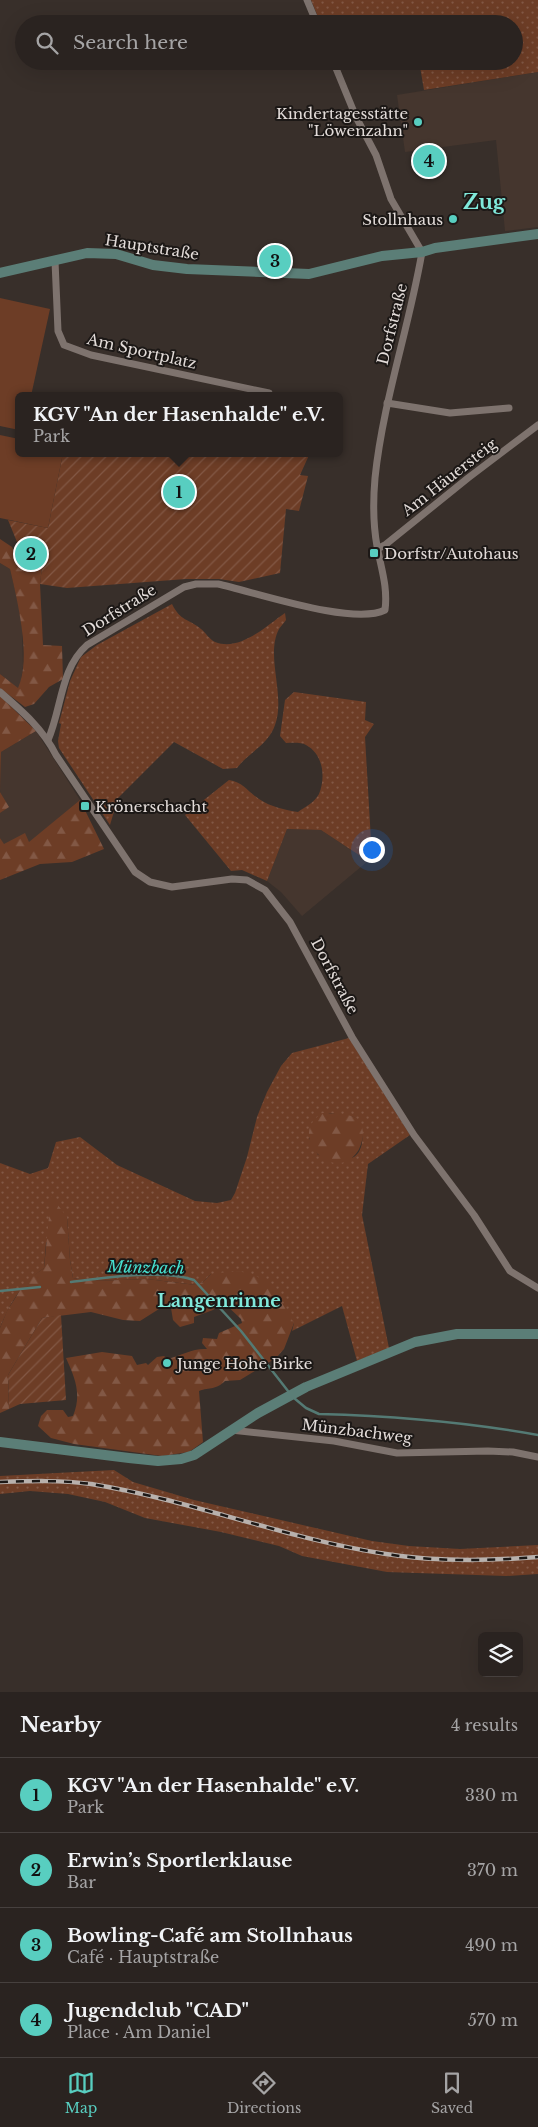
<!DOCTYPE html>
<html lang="en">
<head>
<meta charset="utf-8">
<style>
	body { margin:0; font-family:"Libre Baskerville",serif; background:#322b29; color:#f1f3f6 }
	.controls { position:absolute; right:15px; bottom:15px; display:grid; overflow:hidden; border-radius:8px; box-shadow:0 5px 20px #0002 }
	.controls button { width:45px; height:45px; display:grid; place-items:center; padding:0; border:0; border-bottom:1px solid #46403e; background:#2a2320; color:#f1f3f6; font:25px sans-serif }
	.you { position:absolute; left:371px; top:849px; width:18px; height:18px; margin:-12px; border:4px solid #fff; border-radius:50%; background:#1a73e8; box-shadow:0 0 0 8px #1a73e833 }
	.badge { display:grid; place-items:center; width:32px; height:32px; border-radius:50%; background:#58cec0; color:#111; font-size:16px; font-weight:700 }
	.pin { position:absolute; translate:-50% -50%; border:2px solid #fff; box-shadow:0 1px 5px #0006 }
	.popup { position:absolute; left:15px; top:392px; width:328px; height:65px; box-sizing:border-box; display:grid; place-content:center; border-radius:8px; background:#2a2320; filter:drop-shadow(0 1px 4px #0005); font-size:16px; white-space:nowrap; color:#a5a4a5 }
	.popup b { font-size:19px; color:#f1f3f6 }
	.popup::after { content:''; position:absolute; left:50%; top:100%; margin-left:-10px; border:10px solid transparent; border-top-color:#2a2320 }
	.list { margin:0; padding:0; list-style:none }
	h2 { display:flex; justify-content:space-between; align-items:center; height:65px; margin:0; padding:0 20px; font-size:21px }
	h2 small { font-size:16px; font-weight:400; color:#a5a4a5 }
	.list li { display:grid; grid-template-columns:32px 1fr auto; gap:15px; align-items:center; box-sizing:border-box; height:75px; padding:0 20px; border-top:1px solid #46403e }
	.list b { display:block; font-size:19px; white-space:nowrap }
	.list p { margin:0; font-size:16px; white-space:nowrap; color:#a5a4a5 }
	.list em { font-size:16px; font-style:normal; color:#a5a4a5 }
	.icon { flex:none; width:28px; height:28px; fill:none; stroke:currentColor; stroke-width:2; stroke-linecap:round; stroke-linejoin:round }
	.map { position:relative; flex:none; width:538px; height:1692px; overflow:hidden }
	.search { position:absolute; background:#2a2320; box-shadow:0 5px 20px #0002; left:15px; right:15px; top:15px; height:55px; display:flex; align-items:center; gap:12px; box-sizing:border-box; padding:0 18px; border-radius:28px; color:#a5a4a5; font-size:19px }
	.sheet { height:365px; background:#2a2320 }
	nav { display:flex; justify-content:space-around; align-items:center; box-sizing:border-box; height:70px; border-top:1px solid #46403e; background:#2a2320; font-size:14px; color:#a5a4a5 }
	nav a { display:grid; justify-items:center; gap:2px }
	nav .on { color:#58cec0 }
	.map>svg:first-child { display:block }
	.built { fill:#45362e }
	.grass { fill:url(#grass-dots); fill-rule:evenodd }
	.forest { fill:url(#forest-firs) }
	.garden { fill:url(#garden-furrows) }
	.pitch { fill:#6d3d26 }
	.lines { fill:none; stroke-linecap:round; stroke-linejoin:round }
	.stream { stroke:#547a74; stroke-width:2.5 }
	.street { stroke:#7e736e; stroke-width:7 }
	.secondary { stroke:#5b7e77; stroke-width:10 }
	.rail-casing { stroke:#b8b1ad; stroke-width:4.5 }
	.rail { stroke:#1c1816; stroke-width:2.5; stroke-dasharray:8; stroke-linecap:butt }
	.poi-dot { fill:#58cec0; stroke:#1c1816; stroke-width:2 }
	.labels { text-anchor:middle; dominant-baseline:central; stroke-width:4; stroke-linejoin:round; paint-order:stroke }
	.poi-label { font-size:15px; fill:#e3dcd9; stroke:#1c1816; text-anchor:start }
	.street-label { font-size:15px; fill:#e3dcd9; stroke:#1c1816 }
	.water-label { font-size:16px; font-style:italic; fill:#47e0d0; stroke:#1c1816 }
	.quarter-label { font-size:18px; font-weight:bold; fill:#80e9db; stroke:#1c1816 }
	.district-label { font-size:20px; font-weight:bold; fill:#80e9db; stroke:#1c1816 }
</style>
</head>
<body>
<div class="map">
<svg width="538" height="1692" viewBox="0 0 538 1692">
	<defs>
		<pattern id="grass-dots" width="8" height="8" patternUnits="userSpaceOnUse" patternTransform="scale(1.25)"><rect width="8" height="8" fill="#6d3d26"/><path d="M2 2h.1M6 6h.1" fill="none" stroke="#825845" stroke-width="1.8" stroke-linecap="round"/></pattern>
		<pattern id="forest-firs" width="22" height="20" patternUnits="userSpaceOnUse" patternTransform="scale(1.25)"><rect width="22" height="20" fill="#6d3d26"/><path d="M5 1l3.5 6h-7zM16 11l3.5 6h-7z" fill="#825845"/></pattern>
		<pattern id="garden-furrows" width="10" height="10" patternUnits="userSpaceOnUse" patternTransform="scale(1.25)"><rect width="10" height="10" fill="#6d3d26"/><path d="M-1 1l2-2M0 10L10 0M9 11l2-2" fill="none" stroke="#825845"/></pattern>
	</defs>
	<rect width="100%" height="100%" fill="#382f2a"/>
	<!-- built -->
	<g class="built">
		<polygon points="538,72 538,227 505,231 496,140 405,152 397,95"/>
		<polygon points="0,563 10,569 19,607 22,628 23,666 21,683 18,689 0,674"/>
		<polygon points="36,731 80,800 29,843 4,845 0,838 0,813 8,807 0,792 1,752"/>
		<polygon points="287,829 321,830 368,861 302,916 281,892 267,881"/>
	</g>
	<!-- grass -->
	<g class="grass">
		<polygon points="311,0 538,0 538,72 424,90 419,61 514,61 514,24 321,24"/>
		<path d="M172,604c9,18 16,14 29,25 5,4 8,10 14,13 25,10 51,-16 70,-29l1,7c-2,3 -5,6 -7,9 -14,27 7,66 -4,96 -6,19 -27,28 -38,43l-14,1 -49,-27 -56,56 -8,27 -51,-77 -1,-7 3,-17 -2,-1 11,-42 11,-24 16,-12z"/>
		<path d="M294,692l72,10 -1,18 9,4 -9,13 7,121 -4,3 -47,-31 -34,-1 -20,52 -25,-11 -11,1 -46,-56 44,-35c14,2 19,12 30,19 12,8 26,11 39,13 7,-5 17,-10 21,-18 7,-17 4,-40 -13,-49 -5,-3 -14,-2 -20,-2l-6,-7 5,-36z"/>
		<path d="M349,1038l61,97 -42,29 -6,51 27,133 -32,13 -15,-55 -50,25 2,-8 -83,-49 -8,8 -7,3 -49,-6 -55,2 -19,-3 -3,-18 -3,-43 -21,26 -2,25c-23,17 -33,33 -44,60v-165l30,11 18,-6 8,-26 24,-5 37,28 78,36 22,2 14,-3 4,-7 12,-36 10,-40 10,-25 14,-26 11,-13zM329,1113l25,4c13,12 11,42 -8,42 -9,1 -19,-3 -28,-4l-9,-17z"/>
		<polygon points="114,1470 133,1482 194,1500 372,1541 409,1546 460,1549 538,1545 538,1574 506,1576 387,1572 302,1556 279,1546 221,1532 145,1518 105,1502 68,1494 30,1491 0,1494 0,1476"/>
	</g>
	<!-- forest -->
	<g class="forest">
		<path d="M0,539l12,8 8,13 4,-1 18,8 -2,17 3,61 19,1 1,33 -14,8 -15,17 -9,3 -25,-19v-14l18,14c14,-29 -1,-89 -8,-119l-10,-6z"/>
		<polygon points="0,696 36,731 1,752 0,792 9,807 0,813"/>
		<polygon points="80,800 104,849 72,862 40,864 0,880 0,838 4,844 25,833 29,842"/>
		<path d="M323,1113c6,0 25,1 31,4 12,4 10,25 4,34 -24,36 -73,-17 -35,-38z"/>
		<path d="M51,1196l16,21 3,43 3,18 19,3 55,-2 49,6 7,-3 8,-8c10,-1 21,-3 31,-2 27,2 40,31 52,51l-10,26 -8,9 -36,22 -15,1c-9,9 -15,6 -26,10l4,51 -14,10 -27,4 -88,-12 -23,-6 -13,-12 3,-10 6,-6h16l5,7 5,-1c9,-22 2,-38 -7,-58l36,-6 30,4 5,9 9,-2 2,2 9,-8 7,-1 4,3c14,-4 25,-11 39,-10l-5,-6 1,-5 14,1 2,-6 23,-10 -1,-4 -19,-18 -9,9 -19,7v6l-14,4 -7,-7 -3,-18 -30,19 -17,-1 -32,-8 -49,6 -34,57 1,34 -9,4v-85l7,-17 19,-30 18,-13z"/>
	</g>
	<!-- garden -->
	<g class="garden">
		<polygon points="63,453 310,453 300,475 308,476 299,511 286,509 280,573 239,582 219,579 186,579 67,588 40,584 42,567 24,559 8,520 48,528"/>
		<polygon points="61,1315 66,1400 20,1404 9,1409 8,1375 42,1318"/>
	</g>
	<!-- pitch -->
	<g class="pitch">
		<polygon points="0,298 50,309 31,396 19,396 19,430 0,426"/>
		<polygon points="0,435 19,439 19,453 63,453 48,528 0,518"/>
	</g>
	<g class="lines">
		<!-- stream -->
		<g class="stream">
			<path d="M71,1282c32,-4 92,-13 123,-2l47,51 47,60"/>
			<polyline points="0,1291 40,1287"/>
			<path d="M294,1398l12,10 13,6c74,2 147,8 219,21"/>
		</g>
		<!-- street -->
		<g class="street">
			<polyline points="307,0 317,24"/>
			<polyline points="55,261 58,331 64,345 91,355 269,393"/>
			<polyline points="387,403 450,413 509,408"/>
			<polyline points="377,549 385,545 468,478 538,425"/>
			<path d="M0,692c22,19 43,37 56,63l79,117 15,10 22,5 60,-8 15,1 18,10 25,32 62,115 62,98 60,80 36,56 28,17"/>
			<path d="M48,740c14,-32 12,-71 39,-95l97,-58 12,-3h22c37,8 135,42 167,26 3,-23 -4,-42 -8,-64 -4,-22 -4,-45 -2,-68 8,-77 34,-150 47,-226l-31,-53 -15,-44 -20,-38 -23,-56"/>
			<polyline points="231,1430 334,1441 397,1453 488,1451 513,1452 538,1457"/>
		</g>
		<!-- secondary -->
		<g class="secondary">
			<polyline points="0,273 87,253 116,254 153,265 187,269 309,274 382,256 422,252 435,248 538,234"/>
			<polyline points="0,1442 129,1458 158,1461 181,1459 194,1455 258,1413 306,1387 415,1342 457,1334 538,1334"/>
		</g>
		<defs>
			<path id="rail" d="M0,1482c30,-1 61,-2 91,2 100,16 195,55 295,70 51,8 102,7 152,3"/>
		</defs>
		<!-- rail casing -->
		<use href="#rail" class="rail-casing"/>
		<!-- rail -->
		<use href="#rail" class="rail"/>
	</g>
	<!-- markers -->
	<g class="poi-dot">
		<circle cx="418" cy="122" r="5"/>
		<circle cx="453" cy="219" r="5"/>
		<rect x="369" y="548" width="10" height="10" rx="2.5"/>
		<rect x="80" y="801" width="10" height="10" rx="2.5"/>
		<circle cx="167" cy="1363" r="5"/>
	</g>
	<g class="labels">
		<!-- poi labels -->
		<g class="poi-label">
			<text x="408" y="113" text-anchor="end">Kindertagesstätte<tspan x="408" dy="17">"Löwenzahn"</tspan></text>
			<text x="443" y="219" text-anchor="end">Stollnhaus</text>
			<text x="384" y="553">Dorfstr/Autohaus</text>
			<text x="95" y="806">Krönerschacht</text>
			<text x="177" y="1363">Junge Hohe Birke</text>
		</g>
		<!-- street labels -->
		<g class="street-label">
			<text transform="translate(152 247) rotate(9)">Hauptstraße</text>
			<text transform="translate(392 324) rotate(-76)">Dorfstraße</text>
			<text transform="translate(142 351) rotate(13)">Am Sportplatz</text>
			<text transform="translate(449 477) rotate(-38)">Am Häuersteig</text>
			<text transform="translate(119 610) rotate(-32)">Dorfstraße</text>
			<text transform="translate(335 976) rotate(62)">Dorfstraße</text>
			<text transform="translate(357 1431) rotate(7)">Münzbachweg</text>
		</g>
		<!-- water labels -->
		<g class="water-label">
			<text transform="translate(146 1267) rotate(1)">Münzbach</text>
		</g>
		<!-- quarter labels -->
		<g class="quarter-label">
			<text x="219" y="1301">Langenrinne</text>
		</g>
		<!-- district labels -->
		<g class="district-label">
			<text x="484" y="202">Zug</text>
		</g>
	</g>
</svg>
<div class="controls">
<button><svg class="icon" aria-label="layers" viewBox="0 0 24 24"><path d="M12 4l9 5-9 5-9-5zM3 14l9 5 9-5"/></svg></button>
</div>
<div class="you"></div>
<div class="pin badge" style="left:179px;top:492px">1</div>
<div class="popup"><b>KGV &quot;An der Hasenhalde&quot; e.V.</b>Park</div>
<div class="pin badge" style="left:31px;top:554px">2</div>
<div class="pin badge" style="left:275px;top:261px">3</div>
<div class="pin badge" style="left:429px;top:161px">4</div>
<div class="search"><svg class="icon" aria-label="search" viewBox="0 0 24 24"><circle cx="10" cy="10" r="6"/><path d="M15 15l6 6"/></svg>Search here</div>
</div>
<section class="sheet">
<h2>Nearby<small>4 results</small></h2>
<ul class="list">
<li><span class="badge">1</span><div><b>KGV &quot;An der Hasenhalde&quot; e.V.</b><p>Park</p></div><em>330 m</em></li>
<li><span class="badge">2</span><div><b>Erwin’s Sportlerklause</b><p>Bar</p></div><em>370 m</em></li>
<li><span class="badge">3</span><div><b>Bowling-Café am Stollnhaus</b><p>Café · Hauptstraße</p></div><em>490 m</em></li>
<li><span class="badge">4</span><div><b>Jugendclub &quot;CAD&quot;</b><p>Place · Am Daniel</p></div><em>570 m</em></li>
</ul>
</section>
<nav>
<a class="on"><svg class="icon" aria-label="map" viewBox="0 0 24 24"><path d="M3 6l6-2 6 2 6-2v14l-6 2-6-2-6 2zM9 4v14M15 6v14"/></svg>Map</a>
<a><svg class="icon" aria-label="directions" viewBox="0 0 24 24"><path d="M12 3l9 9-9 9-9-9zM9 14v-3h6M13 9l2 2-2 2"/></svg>Directions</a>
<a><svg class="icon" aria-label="saved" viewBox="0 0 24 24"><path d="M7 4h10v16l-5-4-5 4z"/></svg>Saved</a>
</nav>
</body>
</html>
